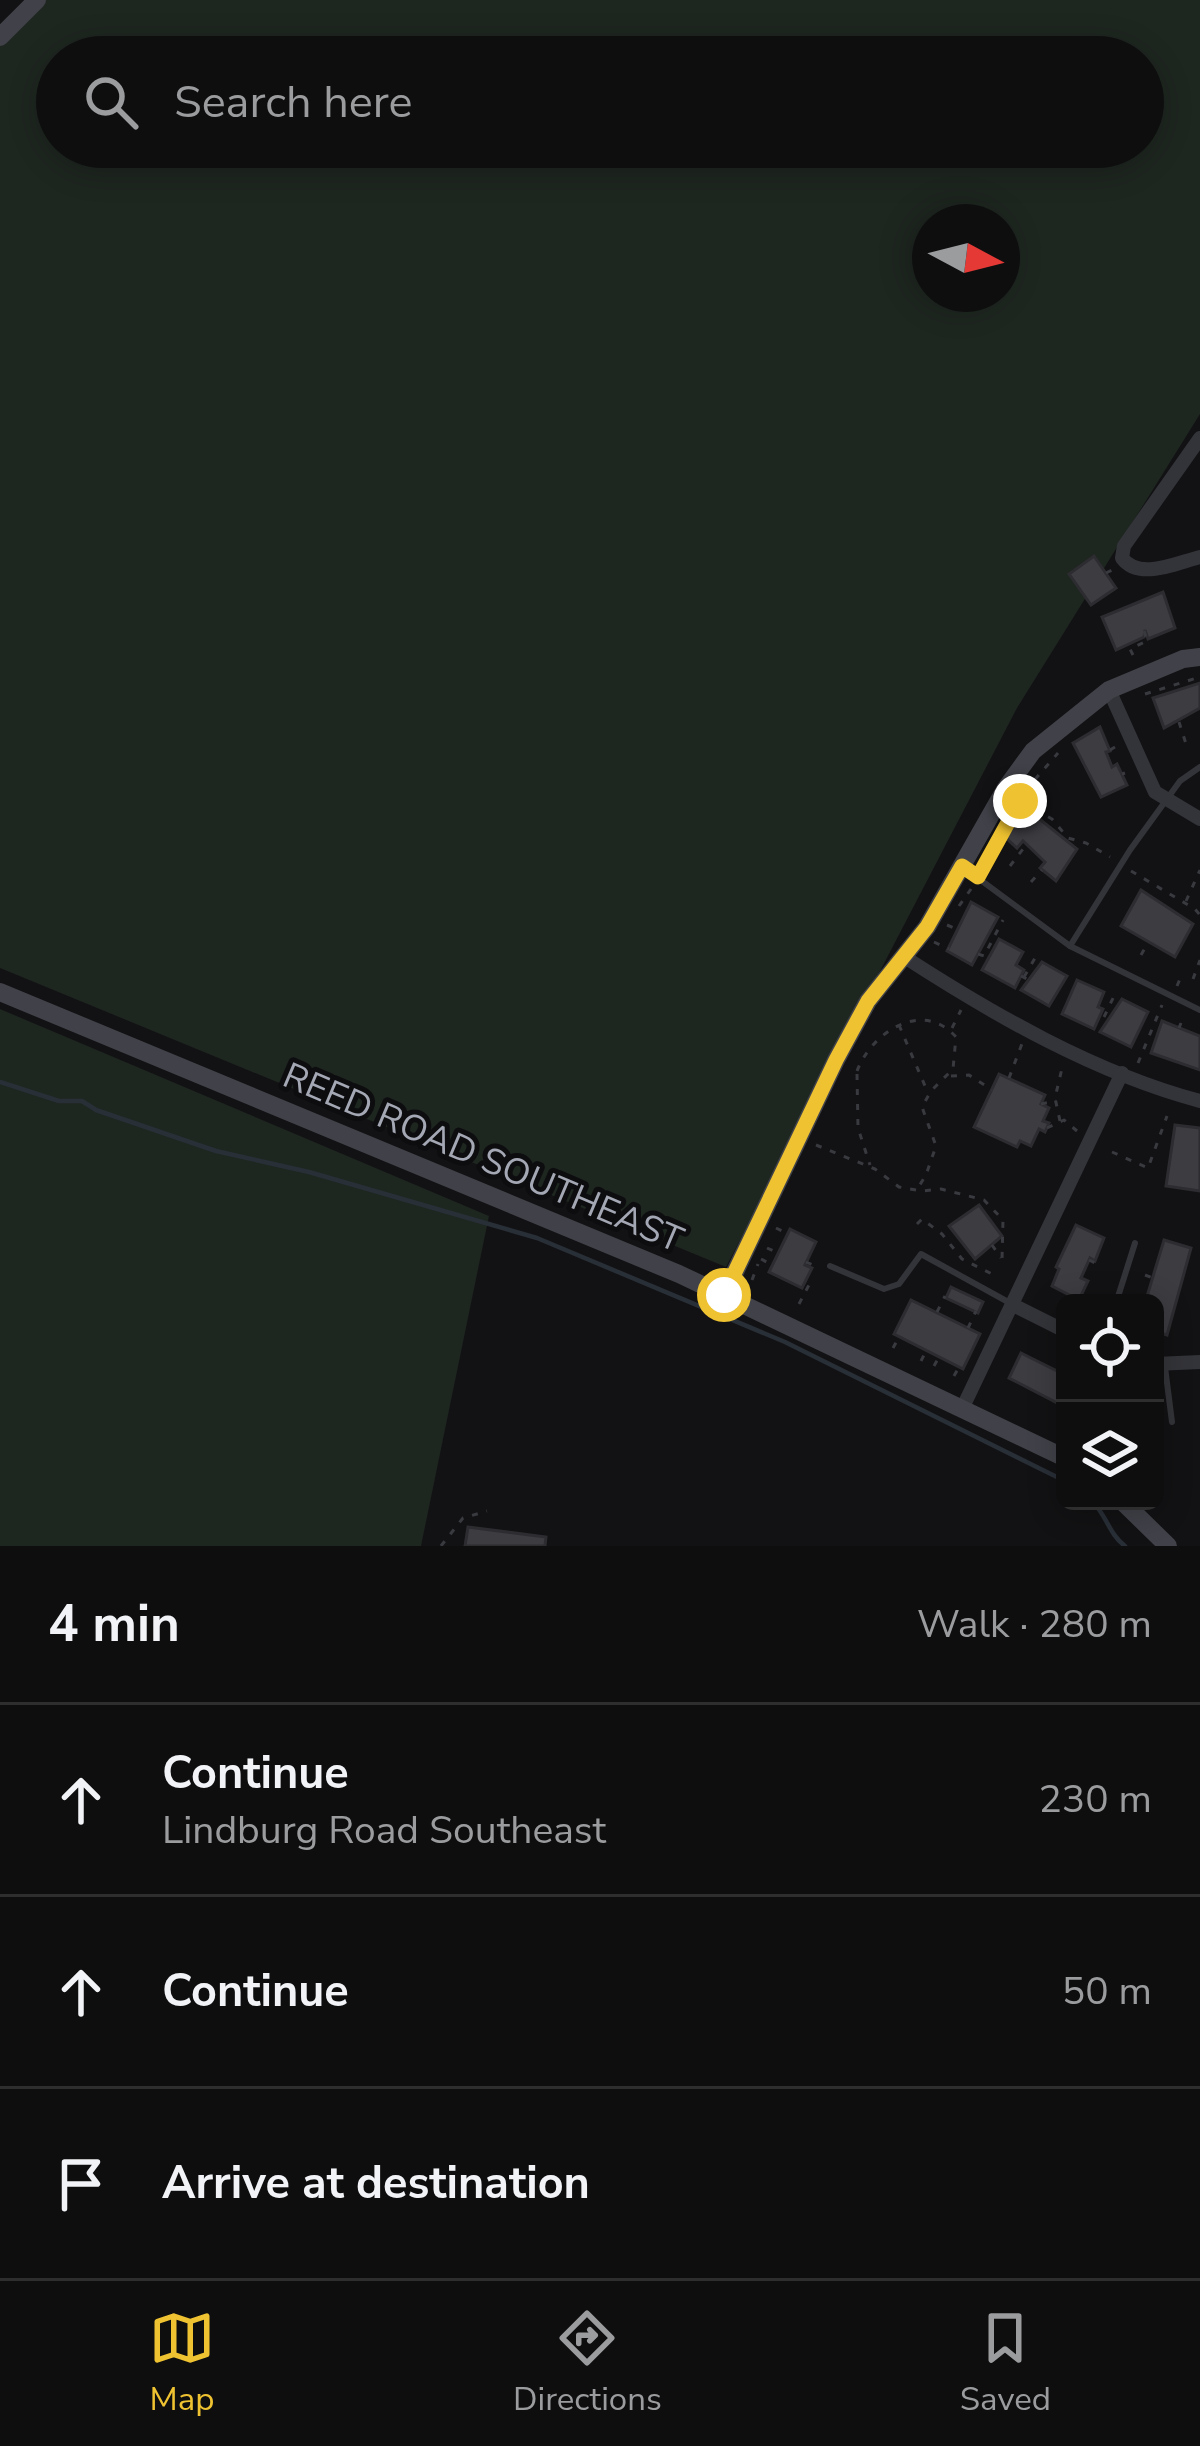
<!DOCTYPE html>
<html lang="en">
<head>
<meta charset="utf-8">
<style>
	body { margin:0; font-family:"Nunito Sans",sans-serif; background:#171718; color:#f1f3f6 }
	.controls { position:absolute; right:36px; bottom:36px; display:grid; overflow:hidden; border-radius:18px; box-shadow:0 6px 30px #0003 }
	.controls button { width:108px; height:108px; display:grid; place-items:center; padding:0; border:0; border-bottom:3px solid #2e2e2f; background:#0e0e0f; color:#f1f3f6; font:60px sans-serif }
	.compass { position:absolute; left:912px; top:204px; width:108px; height:108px; border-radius:50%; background:#0e0e0f; box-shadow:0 6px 30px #0003; rotate:97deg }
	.stop { position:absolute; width:36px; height:36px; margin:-27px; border:9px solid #eec230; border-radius:50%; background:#fff }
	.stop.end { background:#eec230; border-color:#fff; box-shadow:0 3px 12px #0008 }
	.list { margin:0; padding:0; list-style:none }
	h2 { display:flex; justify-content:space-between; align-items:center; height:156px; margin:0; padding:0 48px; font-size:51px }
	h2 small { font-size:39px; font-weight:400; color:#9b9c9e }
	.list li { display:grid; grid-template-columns:78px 1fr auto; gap:36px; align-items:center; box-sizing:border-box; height:192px; padding:0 48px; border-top:3px solid #2e2e2f }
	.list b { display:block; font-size:45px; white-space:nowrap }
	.list p { margin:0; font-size:39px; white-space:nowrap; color:#9b9c9e }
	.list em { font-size:39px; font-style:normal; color:#9b9c9e }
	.icon { flex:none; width:66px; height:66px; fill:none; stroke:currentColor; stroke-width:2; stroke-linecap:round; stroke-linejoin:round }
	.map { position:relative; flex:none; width:1200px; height:1546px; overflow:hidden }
	.search { position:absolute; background:#0e0e0f; box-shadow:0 6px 30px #0003; left:36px; right:36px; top:36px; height:132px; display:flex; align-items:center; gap:30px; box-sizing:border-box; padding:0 42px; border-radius:66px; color:#9b9c9e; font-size:45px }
	.sheet { height:732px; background:#0e0e0f }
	nav { display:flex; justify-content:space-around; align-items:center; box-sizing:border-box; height:168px; border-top:3px solid #2e2e2f; background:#0e0e0f; font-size:33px; color:#9b9c9e }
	nav a { display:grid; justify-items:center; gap:6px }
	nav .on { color:#eec230 }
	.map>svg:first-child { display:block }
	.green { fill:#1e2620; fill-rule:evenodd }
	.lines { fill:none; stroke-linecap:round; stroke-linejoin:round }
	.stream { stroke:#292f37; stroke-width:4.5 }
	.building { fill:#3c3c41; stroke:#2d2c30; stroke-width:3 }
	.path { stroke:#393a40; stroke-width:3; stroke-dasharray:6 9; stroke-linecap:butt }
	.lane { stroke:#333439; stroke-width:6 }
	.street { stroke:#333439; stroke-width:14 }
	.secondary { stroke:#414249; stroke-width:18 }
	.route { stroke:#eec230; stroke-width:15 }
	.labels { text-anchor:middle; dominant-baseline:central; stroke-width:10; stroke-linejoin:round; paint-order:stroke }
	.street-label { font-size:36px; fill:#a4a7b4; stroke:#0d0d0f }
</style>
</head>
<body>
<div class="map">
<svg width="1200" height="1546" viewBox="0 0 1200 1546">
	<rect width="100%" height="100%" fill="#121214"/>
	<!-- green -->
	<g class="green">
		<path d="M34,0h1166v414l-183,294 -291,559 -726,-299v-932zM57,57h1086v90h-1086zM930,222h72v72h-72z"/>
		<polygon points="0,1009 489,1216 421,1546 0,1546"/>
	</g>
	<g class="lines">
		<!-- stream -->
		<g class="stream">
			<polyline points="0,1082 59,1101 82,1101 96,1110 216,1151 309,1172 537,1238 785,1342 1065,1481"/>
			<path d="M1092,1501c15,15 17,33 33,45"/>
		</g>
	</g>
	<!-- building -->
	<g class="building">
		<polygon points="1094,556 1116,588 1091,605 1069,574"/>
		<polygon points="1163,592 1175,628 1148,639 1145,630 1144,637 1116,650 1102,617"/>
		<polygon points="1200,683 1200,708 1164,728 1153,698"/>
		<polygon points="1100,727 1110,751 1106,752 1112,767 1117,764 1127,785 1101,797 1073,743"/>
		<polygon points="1027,809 1077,849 1056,881 1040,868 1045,862 1023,841 1017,848 1005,837"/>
		<polygon points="1141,890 1193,924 1175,957 1121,926"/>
		<polygon points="971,902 998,917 972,965 947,951"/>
		<polygon points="999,939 1023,952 1016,965 1024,970 1015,988 982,970"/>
		<polygon points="1042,962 1067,976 1049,1006 1021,990"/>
		<polygon points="1077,980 1104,992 1098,1007 1103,1009 1094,1029 1062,1014"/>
		<polygon points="1122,999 1148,1012 1131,1047 1100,1032"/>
		<polygon points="1162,1021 1200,1036 1200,1070 1151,1053"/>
		<polygon points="999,1074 1045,1095 1041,1104 1049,1108 1043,1121 1049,1123 1045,1132 1039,1129 1031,1146 1020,1141 1017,1147 974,1127"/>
		<polygon points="1175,1125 1200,1128 1200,1191 1166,1186"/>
		<polygon points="979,1205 1002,1236 975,1259 949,1226"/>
		<polygon points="1076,1225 1104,1238 1095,1261 1090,1258 1081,1278 1088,1281 1079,1300 1052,1286 1059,1269 1056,1267"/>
		<polygon points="790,1229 816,1242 805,1265 812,1268 802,1288 769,1272"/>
		<polygon points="1164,1240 1191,1248 1167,1335 1155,1331 1155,1303 1145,1303"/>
		<polygon points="951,1287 983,1302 978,1313 946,1298"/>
		<polygon points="911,1300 980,1334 963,1369 894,1334"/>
		<polygon points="1021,1353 1065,1375 1065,1407 1009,1378"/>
		<polygon points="468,1527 546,1537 545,1546 465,1546"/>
	</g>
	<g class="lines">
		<!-- path -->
		<g class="path">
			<polyline points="1106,573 1112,570"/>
			<polyline points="1133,655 1130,649 1147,641 1144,631"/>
			<polyline points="1145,694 1200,677"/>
			<polyline points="1179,722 1187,747"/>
			<polyline points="1110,750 1115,747"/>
			<polyline points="1122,774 1125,773"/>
			<polyline points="1022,802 1052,819 1068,838 1086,843 1110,857"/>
			<polyline points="1010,866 1026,845"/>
			<polyline points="982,870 1030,785 1058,753"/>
			<polyline points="1131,871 1195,909 1200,915"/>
			<polyline points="1031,882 1042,870"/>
			<polyline points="1186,901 1200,870"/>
			<polyline points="959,906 971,889"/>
			<polyline points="947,925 959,930"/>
			<polyline points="934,942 949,949"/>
			<polyline points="978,954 984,956 1003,920"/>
			<polyline points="1141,955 1148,943"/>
			<polyline points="1021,976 1027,979"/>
			<polyline points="1024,977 1038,953"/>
			<polyline points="1193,979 1200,960"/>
			<polyline points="1177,986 1182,974"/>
			<polyline points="1104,1017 1115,994"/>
			<polyline points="899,1025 928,1093"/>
			<polyline points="952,1028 961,1010"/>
			<polyline points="1179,1028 1181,1023"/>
			<polyline points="1138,1063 1162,1005"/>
			<path d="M857,1071c15,-39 65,-72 99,-34l-3,32 -22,22 -9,16 14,39 -10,29 -10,16"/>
			<polyline points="857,1074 858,1128 870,1165"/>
			<polyline points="951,1076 969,1075 992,1090"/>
			<polyline points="1009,1078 1023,1041"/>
			<polyline points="1041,1104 1056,1101"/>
			<polyline points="1060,1121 1055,1098 1063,1064"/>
			<polyline points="1047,1128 1064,1120 1077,1131"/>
			<polyline points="816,1145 875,1169 899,1187 922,1191 941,1189 984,1200 1003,1220 1002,1260"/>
			<polyline points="1112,1152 1148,1168 1167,1116"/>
			<polyline points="917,1224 922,1219 942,1234 962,1259 994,1275"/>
			<polyline points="776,1228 788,1234"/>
			<polyline points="992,1245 1001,1258"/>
			<polyline points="767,1248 778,1253"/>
			<polyline points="761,1259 772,1265"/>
			<polyline points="1089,1260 1099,1265"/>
			<polyline points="806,1262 817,1267"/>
			<polyline points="1145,1275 1153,1278"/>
			<polyline points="752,1280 758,1264"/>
			<polyline points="799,1304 811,1281"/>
			<polyline points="937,1312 945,1296"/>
			<polyline points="968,1328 976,1311"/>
			<polyline points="893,1348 899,1337"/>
			<polyline points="921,1361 926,1351"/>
			<polyline points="934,1366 939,1357"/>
			<polyline points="954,1376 959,1367"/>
			<polyline points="441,1546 463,1518 487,1511"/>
		</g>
		<!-- lane -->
		<g class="lane">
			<polyline points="963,867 1070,946 1200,1010"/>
			<polyline points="1070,946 1130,850 1180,781 1200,767"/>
			<polyline points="830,1266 884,1289 899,1284 921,1254 1010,1303"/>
			<polyline points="1116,1303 1135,1243"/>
			<polyline points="1165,1367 1172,1422"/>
		</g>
		<!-- street -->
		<g class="street">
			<path d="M1200,438l-76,108 -2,12c17,23 54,5 78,-1"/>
			<polyline points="1109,690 1155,792 1200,819"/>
			<path d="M903,956c91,59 192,117 297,145"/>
			<polyline points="1013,1305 1065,1331"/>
			<polyline points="1155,1364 1200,1362"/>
			<polyline points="963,1407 1122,1073"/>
		</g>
		<!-- secondary -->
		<g class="secondary">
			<polyline points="0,37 37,0"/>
			<polyline points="0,992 679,1274 1065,1458"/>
			<polyline points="724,1295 836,1060 868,1001 927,927 1006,788 1033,751 1109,690 1183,659 1200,657"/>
			<polyline points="1122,1501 1168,1546"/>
		</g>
	</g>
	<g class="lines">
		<!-- route -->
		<polyline class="route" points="724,1295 836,1060 868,1001 927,927 962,866 978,877 1020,801"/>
	</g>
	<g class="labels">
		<!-- street labels -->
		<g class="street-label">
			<text transform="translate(483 1158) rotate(23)">REED ROAD SOUTHEAST</text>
		</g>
	</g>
</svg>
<div class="controls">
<button><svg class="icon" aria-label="locate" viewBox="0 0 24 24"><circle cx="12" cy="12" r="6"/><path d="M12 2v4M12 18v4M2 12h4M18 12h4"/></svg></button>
<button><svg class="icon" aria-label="layers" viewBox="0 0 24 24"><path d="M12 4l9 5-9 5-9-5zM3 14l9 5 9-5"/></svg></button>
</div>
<svg class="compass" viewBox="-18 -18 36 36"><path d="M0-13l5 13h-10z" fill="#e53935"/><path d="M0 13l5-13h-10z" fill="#9b9c9e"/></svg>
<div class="stop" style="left:724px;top:1295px"></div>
<div class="stop end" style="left:1020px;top:801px"></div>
<div class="search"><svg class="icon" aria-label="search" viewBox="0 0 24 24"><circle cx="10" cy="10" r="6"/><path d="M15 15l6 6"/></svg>Search here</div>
</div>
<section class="sheet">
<h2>4 min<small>Walk · 280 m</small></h2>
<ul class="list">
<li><svg class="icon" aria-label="ahead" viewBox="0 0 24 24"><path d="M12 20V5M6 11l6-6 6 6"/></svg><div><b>Continue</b><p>Lindburg Road Southeast</p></div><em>230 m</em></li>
<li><svg class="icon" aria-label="ahead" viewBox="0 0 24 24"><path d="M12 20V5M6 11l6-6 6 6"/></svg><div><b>Continue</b></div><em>50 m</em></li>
<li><svg class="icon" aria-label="arrive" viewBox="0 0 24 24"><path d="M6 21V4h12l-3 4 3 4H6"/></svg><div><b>Arrive at destination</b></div></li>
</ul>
</section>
<nav>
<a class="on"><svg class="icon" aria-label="map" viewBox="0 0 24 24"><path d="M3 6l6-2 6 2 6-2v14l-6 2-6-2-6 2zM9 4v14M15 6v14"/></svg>Map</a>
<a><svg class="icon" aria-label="directions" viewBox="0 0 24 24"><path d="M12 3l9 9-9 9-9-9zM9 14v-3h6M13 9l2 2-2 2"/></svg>Directions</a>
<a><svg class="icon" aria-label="saved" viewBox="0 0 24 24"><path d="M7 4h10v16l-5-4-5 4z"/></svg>Saved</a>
</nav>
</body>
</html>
